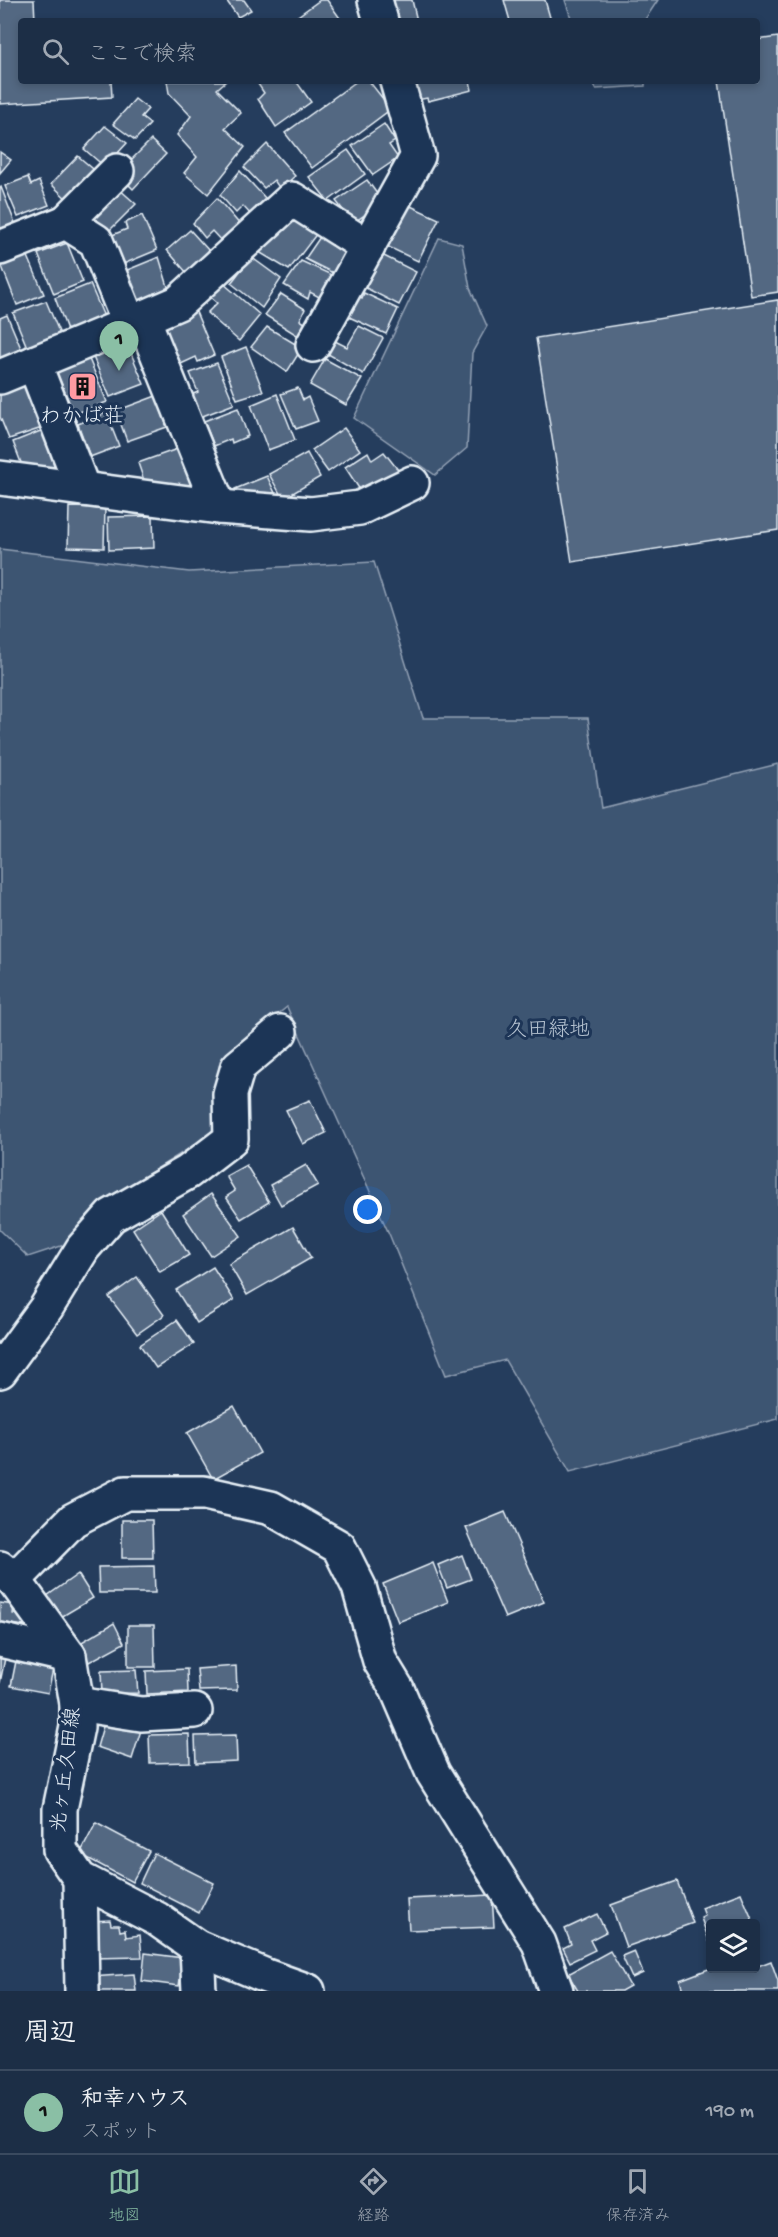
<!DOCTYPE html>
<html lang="ja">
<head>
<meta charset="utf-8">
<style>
	body { margin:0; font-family:"Gochi Hand","Klee One",sans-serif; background:#293a51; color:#f1f3f6 }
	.controls { position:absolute; right:18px; bottom:18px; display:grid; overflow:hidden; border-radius:6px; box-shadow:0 3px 9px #0003 }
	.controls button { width:54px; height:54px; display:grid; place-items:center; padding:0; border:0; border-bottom:2px solid #3a4a5f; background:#1c2e46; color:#f1f3f6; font:30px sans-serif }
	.you { position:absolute; left:368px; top:1210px; width:21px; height:21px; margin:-15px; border:4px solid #fff; border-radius:50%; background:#1a73e8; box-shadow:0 0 0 9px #1a73e833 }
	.badge { display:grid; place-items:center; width:39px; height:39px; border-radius:50%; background:#8abfa5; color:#111; font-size:20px; font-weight:700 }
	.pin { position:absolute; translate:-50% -50px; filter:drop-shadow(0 2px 3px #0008) }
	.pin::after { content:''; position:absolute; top:32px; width:21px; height:18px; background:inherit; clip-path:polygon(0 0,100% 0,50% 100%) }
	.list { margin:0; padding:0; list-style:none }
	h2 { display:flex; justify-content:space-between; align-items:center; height:78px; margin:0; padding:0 24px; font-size:26px }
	h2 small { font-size:20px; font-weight:400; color:#a0a8b3 }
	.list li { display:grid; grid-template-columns:39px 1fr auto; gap:18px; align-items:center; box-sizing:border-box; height:84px; padding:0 24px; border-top:2px solid #3a4a5f }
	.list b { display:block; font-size:22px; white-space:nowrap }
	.list p { margin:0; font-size:20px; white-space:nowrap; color:#a0a8b3 }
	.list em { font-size:20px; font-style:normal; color:#a0a8b3 }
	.icon { flex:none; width:33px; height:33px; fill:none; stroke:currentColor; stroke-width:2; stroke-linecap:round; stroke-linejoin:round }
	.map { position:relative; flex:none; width:778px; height:1991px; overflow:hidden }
	.search { position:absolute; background:#1c2e46; box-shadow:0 3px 9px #0003; left:18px; right:18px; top:18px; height:66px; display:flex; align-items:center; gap:15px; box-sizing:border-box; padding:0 21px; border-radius:6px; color:#a0a8b3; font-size:22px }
	.sheet { height:162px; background:#1c2e46 }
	nav { display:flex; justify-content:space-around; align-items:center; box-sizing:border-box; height:84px; border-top:2px solid #3a4a5f; background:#1c2e46; font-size:16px; color:#a0a8b3 }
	nav a { display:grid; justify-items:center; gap:3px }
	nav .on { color:#8abfa5 }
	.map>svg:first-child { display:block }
	.green { fill:#3e5472; stroke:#93a2b5; stroke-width:1.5 }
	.building { fill:#536782; stroke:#e8f1f8; stroke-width:1.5 }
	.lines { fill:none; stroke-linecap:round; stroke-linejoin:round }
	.minor-casing { stroke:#e8f1f8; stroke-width:38 }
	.minor { stroke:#1d3557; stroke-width:33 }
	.labels { text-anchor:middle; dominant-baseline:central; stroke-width:6; stroke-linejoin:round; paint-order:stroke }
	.poi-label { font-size:21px; fill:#e8f1f8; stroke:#1d3557 }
	.park-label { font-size:21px; fill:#b5c2d0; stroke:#1d3557 }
	.street-label { font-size:21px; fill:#e8f1f8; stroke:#1d3557 }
</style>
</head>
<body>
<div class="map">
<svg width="778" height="1991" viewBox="0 0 778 1991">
	<rect width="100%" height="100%" fill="#253d5d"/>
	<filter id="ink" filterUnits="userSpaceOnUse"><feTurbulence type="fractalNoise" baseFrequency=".0167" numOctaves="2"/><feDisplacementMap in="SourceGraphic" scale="12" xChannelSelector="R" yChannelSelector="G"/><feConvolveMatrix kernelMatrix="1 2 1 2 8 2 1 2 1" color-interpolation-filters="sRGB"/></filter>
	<g filter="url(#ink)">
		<!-- green -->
		<g class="green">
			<polygon points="565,0 658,0 644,21 572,21"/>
			<polygon points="593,81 645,81 645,86 596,89"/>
			<polygon points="439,238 462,244 470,288 487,326 472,353 467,448 435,475 354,418"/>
			<polygon points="0,549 189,572 374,562 423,718 588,718 601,808 778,764 778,1419 570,1472 505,1360 446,1375 390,1236 287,1007 220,1061 212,1134 107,1200 64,1245 28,1257 0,1230"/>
		</g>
		<!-- building -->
		<g class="building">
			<polygon points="0,0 34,0 35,21 21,21 21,81 117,81 111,81 112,97 0,104"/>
			<polygon points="226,0 244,0 251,10 238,17"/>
			<polygon points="320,0 327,0 342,21 291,21"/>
			<polygon points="381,0 412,0 417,21 387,21"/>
			<polygon points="504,0 545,0 551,21 510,21"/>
			<polygon points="778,37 778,292 751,296 719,81 757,81 757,40"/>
			<polygon points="167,81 226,81 217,89 241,113 225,128 245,147 208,194 184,173 197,157 177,135 191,116 169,93"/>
			<polygon points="256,81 296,81 311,102 276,127 258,99 264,93"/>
			<polygon points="357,81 369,81 391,109 312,168 285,133"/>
			<polygon points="412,81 470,81 472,90 428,101 427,98 417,100"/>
			<polygon points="135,99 148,109 141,117 150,124 135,140 113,124"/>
			<polygon points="384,124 395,141 389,145 398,158 373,175 352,146"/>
			<polygon points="105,126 127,143 105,167 84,149"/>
			<polygon points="151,140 166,154 133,189 122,178 124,167"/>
			<polygon points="267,144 295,176 280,189 274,180 264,188 244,167"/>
			<polygon points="348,150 365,174 328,201 309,177"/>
			<polygon points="0,152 11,160 0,173"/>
			<polygon points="78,156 99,174 71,203 51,184"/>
			<polygon points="240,171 267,200 252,216 243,206 236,213 220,195"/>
			<polygon points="28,177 31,185 39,181 49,205 18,217 5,186"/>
			<polygon points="367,180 383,202 353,223 336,201"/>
			<polygon points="1,187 15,223 0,229 0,188"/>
			<polygon points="118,188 136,204 108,232 91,216"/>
			<polygon points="217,198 242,227 224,244 212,231 205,238 193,223"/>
			<polygon points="404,203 439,219 418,261 382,244"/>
			<polygon points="142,215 157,250 121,265 110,236 127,229 125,223"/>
			<polygon points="295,216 318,232 289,270 259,252 280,223 286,227"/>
			<polygon points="190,230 210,252 187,273 167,250"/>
			<polygon points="320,237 350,253 337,275 305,259"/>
			<polygon points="67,243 83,282 54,294 38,254"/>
			<polygon points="27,254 44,294 17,305 1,264"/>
			<polygon points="380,254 416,272 399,305 362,286"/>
			<polygon points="159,257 169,290 154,293 157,301 137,307 125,271"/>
			<polygon points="251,257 281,279 262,308 231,283"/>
			<polygon points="301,261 336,277 323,299 310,292 308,299 284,285"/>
			<polygon points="223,283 260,315 239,341 207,313 217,303 209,296"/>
			<polygon points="90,284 105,319 69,335 55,298"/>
			<polygon points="364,293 398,309 386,334 347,316 356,295 362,298"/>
			<polygon points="281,294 305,309 300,320 308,325 300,337 265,315"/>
			<polygon points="778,300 778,530 572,562 536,338"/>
			<polygon points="46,301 62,339 29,352 13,313"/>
			<polygon points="196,312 214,355 198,362 196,357 181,364 164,324"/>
			<polygon points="7,315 23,353 0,361 0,318"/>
			<polygon points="359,326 383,338 363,374 328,354 335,341 347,347"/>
			<polygon points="267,327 302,348 287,372 251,347"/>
			<polygon points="127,344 144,384 110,397 93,357"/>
			<polygon points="246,347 263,391 237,399 221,357"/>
			<polygon points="89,359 107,402 74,414 56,371"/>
			<polygon points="325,359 362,379 346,405 310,385"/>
			<polygon points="217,363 234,404 200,417 191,395 198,392 190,373"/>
			<polygon points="25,386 42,428 9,439 0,417 0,395"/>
			<polygon points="298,388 303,400 308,397 318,421 296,429 281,394"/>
			<polygon points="277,394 295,440 268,450 251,405"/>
			<polygon points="156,396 167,427 127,441 116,411"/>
			<polygon points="238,408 248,436 232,443 231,439 214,446 204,421"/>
			<polygon points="106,413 119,446 90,457 78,424"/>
			<polygon points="344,428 360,450 328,472 312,450"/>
			<polygon points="43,430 60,470 25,473 13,442"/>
			<polygon points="180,448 195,484 172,493 148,492 138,463"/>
			<polygon points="368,452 372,460 384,452 399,471 362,493 345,467"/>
			<polygon points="307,453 320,477 283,499 269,474"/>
			<polygon points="267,476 276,495 239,500 235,489"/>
			<polygon points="69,507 105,508 104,548 68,547"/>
			<polygon points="153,516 154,548 109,550 108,517"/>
			<polygon points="310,1100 326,1133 303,1144 286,1110"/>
			<polygon points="246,1165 269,1202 241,1219 226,1197 235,1191 226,1176"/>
			<polygon points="306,1165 318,1185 281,1205 270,1185"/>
			<polygon points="211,1194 241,1236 211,1256 183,1214"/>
			<polygon points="161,1210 189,1255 160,1272 133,1229"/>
			<polygon points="293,1227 311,1258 247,1295 229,1264"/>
			<polygon points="213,1267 234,1300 197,1323 176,1290"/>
			<polygon points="137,1277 164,1315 137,1334 109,1297"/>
			<polygon points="177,1320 194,1344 156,1368 140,1345"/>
			<polygon points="234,1406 260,1453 213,1479 187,1433"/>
			<polygon points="505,1512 544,1602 505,1618 466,1528"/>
			<polygon points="122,1520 152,1520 153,1558 122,1558"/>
			<polygon points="462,1555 471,1579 447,1588 438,1565"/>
			<polygon points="433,1563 448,1602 398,1622 383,1584"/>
			<polygon points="154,1566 155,1593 99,1593 98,1567"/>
			<polygon points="78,1574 93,1598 61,1617 47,1596"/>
			<polygon points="0,1603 14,1605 13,1614 25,1616 24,1626 0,1622"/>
			<polygon points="114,1623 124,1643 89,1662 80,1643"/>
			<polygon points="128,1625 154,1625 155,1667 128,1667"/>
			<polygon points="0,1657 5,1658 0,1683"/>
			<polygon points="16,1661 53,1669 48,1693 11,1686"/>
			<polygon points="236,1666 237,1690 199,1691 197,1669"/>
			<polygon points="187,1669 188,1692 147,1694 146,1671"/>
			<polygon points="136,1670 138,1693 102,1694 101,1671"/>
			<polygon points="106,1716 142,1727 132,1759 97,1747"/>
			<polygon points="189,1734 190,1762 150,1763 149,1735"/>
			<polygon points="236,1735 237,1761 196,1763 195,1736"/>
			<polygon points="96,1823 149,1851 132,1882 80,1854"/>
			<polygon points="154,1853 214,1883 199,1913 140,1883"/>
			<polygon points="677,1881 693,1923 626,1947 611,1905"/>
			<polygon points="741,1893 754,1924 710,1924 710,1943 701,1918 705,1916 702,1908"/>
			<polygon points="492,1895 494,1927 409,1930 407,1899"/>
			<polygon points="597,1914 606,1932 590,1940 595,1950 570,1962 563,1948 571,1944 565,1929"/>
			<polygon points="110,1920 111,1925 119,1925 120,1931 125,1930 126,1937 140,1935 142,1957 93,1958 92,1921"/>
			<polygon points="610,1951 630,1986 621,1991 578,1991 568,1974"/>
			<polygon points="634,1951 643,1973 632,1978 622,1956"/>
			<polygon points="145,1953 183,1958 179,1986 142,1981"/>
			<polygon points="756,1959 758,1966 771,1961 778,1981 778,1991 683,1991 680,1980 711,1968 756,1968"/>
			<polygon points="134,1974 136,1991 92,1991 91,1977"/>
		</g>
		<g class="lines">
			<defs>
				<g id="minor">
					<polyline points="375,0 381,21"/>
					<polyline points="66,222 117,171"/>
					<polyline points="0,248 66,222 96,241 129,323"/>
					<polyline points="143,318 178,303 292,199 368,247"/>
					<polyline points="313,345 418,156 397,81"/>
					<polyline points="34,363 83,489"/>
					<polyline points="0,377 143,318 219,507"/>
					<polyline points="0,478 219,507 311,514 360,508 412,483"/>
					<polyline points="0,1371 46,1308 83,1248 111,1216 188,1172 231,1139 230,1094 238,1067 280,1032"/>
					<polyline points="0,1568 14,1580 69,1656 77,1704 77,1727 60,1809 60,1850 80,1879 157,1919 197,1947 266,1976 308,1991"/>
					<polyline points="14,1580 73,1520 125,1493 204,1493 271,1508 339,1547 359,1587 380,1661 397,1689 433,1773 539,1943 556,1991"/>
					<polyline points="0,1640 69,1656"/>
					<polyline points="77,1704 141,1714 195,1711"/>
					<polyline points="80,1879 82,1991"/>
					<polyline points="197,1947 199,1991"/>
				</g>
			</defs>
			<!-- minor casing -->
			<use href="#minor" class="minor-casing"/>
			<!-- minor -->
			<use href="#minor" class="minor"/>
		</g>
	</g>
	<!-- icons -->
	<defs>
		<symbol id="building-square" viewBox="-11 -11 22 22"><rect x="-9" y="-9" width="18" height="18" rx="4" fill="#ff9aa2" stroke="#1d3557"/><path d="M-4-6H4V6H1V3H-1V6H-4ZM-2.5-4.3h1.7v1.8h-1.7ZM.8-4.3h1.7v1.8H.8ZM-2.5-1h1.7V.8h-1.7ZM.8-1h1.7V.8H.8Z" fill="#111"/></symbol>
	</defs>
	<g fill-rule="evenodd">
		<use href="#building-square" x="66" y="370" width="33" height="33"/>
	</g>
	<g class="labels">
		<!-- poi labels -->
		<g class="poi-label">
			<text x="82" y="418">わかば荘</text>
		</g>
		<!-- park labels -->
		<g class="park-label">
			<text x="548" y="1031">久田緑地</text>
		</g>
		<!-- street labels -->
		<g class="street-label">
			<text transform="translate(68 1770) rotate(-83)">光ヶ丘久田線</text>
		</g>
	</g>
</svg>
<div class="controls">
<button><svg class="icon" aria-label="layers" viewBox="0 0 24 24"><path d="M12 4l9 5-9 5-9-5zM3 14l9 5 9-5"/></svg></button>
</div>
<div class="you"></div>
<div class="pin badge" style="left:119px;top:371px">1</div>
<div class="search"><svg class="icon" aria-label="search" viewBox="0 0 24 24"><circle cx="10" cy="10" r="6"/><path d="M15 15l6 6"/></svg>ここで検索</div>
</div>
<section class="sheet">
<h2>周辺<small></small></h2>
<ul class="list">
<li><span class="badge">1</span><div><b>和幸ハウス</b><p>スポット</p></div><em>190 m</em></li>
</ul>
</section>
<nav>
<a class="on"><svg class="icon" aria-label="map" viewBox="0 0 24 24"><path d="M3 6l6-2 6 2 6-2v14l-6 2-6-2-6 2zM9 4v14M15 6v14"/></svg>地図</a>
<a><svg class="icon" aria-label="directions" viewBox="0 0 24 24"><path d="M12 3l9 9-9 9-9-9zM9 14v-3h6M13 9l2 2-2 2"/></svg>経路</a>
<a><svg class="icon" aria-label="saved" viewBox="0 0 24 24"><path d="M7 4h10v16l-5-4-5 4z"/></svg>保存済み</a>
</nav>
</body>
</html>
